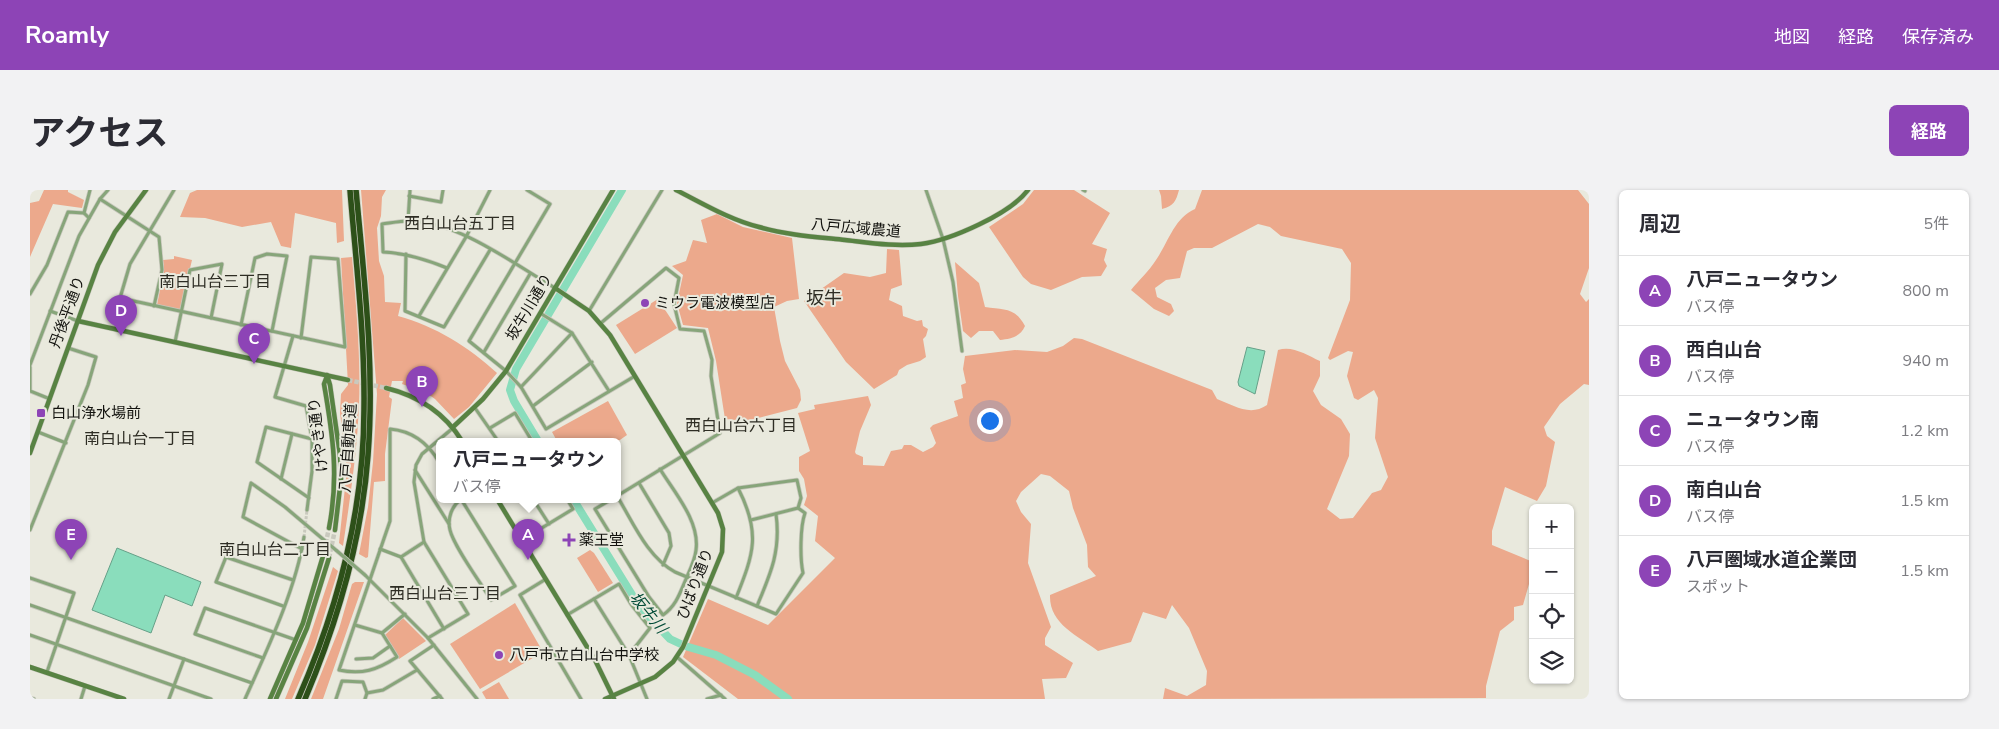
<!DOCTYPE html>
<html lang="ja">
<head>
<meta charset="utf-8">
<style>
	body { margin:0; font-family:"Nunito Sans","Noto Sans JP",sans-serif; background:#f2f2f3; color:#2b2b33 }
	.controls { position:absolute; right:15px; bottom:15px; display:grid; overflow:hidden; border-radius:8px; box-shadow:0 1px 4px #0004 }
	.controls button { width:45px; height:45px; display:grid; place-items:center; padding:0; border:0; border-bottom:1px solid #e1e1e2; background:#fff; color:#2b2b33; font:25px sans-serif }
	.you { position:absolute; left:959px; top:230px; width:18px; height:18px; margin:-12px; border:4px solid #fff; border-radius:50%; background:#1a73e8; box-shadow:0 0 0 8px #1a73e833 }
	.badge { display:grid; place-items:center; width:32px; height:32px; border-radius:50%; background:#8d44b6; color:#fff; font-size:16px; font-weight:700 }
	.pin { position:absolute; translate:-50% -41px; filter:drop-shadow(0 1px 2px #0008) }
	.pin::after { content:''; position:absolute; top:26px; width:18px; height:15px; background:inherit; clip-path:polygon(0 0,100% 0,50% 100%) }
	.popup { position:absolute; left:406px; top:248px; width:185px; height:65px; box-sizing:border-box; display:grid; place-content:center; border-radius:8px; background:#fff; filter:drop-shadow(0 1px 4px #0005); font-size:16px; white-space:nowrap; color:#7c7c81 }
	.popup b { font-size:19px; color:#2b2b33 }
	.popup::after { content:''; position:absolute; left:50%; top:100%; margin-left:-10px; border:10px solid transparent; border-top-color:#fff }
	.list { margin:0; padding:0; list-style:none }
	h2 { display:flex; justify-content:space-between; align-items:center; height:65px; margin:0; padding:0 20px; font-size:21px }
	h2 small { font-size:16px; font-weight:400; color:#7c7c81 }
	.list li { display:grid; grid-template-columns:32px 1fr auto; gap:15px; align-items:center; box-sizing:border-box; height:70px; padding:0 20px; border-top:1px solid #e1e1e2 }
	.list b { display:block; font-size:19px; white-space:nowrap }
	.list p { margin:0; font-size:16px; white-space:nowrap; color:#7c7c81 }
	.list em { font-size:16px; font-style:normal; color:#7c7c81 }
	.icon { flex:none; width:28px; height:28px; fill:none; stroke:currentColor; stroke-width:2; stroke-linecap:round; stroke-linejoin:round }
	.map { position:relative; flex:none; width:1559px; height:509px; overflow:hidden; border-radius:8px }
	header { display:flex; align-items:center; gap:30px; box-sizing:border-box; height:70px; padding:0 25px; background:#8d44b6; color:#fff }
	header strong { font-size:24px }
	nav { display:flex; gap:28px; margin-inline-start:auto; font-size:18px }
	.intro { display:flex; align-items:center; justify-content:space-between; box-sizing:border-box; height:120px; padding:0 30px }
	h1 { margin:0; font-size:35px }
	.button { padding:12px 22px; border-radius:8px; background:#8d44b6; color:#fff; font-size:18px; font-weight:700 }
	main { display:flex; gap:30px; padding:0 30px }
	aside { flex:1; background:#fff; border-radius:8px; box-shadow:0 1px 4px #0004 }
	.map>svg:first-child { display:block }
	.green { fill:#eca98c }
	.water { fill:#8addbc; stroke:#66a088 }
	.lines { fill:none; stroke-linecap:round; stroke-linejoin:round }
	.river { stroke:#8addbc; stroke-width:8 }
	.street-tunnel { stroke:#c9c9be; stroke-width:3; stroke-dasharray:3 1.5; stroke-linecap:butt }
	.secondary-tunnel { stroke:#c9c9be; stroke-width:4.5; stroke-dasharray:4.5 2; stroke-linecap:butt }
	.street-casing { stroke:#c7c7bc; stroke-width:4.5 }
	.secondary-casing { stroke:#c7c7bc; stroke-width:5.5 }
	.highway-casing { stroke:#c7c7bc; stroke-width:7 }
	.street { stroke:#87a57a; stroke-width:3 }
	.secondary { stroke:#588343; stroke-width:4.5 }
	.highway { stroke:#2d5019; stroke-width:5.5 }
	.street-bridge-casing { stroke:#c7c7bc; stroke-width:4.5; stroke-linecap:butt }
	.street-bridge { stroke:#87a57a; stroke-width:3 }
	.poi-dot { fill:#8d44b6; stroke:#e9e9dd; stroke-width:2 }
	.labels { text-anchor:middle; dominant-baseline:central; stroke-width:4; stroke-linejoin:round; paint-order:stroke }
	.street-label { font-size:15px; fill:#12120e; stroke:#e9e9dd }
	.poi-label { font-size:15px; fill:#12120e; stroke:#e9e9dd; text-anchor:start }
	.neighbourhood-label { font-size:16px; fill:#2e2d24; stroke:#e9e9dd }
	.water-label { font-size:16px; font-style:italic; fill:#034c38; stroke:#e9e9dd }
	.quarter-label { font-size:18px; fill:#2e2d24; stroke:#e9e9dd }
</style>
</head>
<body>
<header>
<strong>Roamly</strong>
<nav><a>地図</a><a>経路</a><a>保存済み</a></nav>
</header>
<div class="intro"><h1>アクセス</h1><a class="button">経路</a></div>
<main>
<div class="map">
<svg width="1559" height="509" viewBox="0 0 1559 509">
	<rect width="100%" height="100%" fill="#e9e9dd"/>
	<!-- green -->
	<g class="green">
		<polygon points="14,0 38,0 38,2 54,10 52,18 23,14 0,67 0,13 9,11"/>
		<polygon points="167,0 312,0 314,51 307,53 306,33 265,23 261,58 251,56 241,32 212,37 175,28 150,27 160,3"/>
		<path d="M331,0h25l-4,7 -1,19 -4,12 2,33 5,15 1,26 16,1 -3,13c37,10 71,31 99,57l-28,34 -15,12 -19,-20 -10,-7 -23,-8 1,-3h-11l-3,16 3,2 -7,55v27l-11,1 -6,75 -2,1 -7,-4 9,-47 5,-45 4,-68z"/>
		<polygon points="1004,0 1044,0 1080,23 1062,54 1077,59 1074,70 1077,76 1071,86 1052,87 1021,100 1001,94 993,87 959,37 993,14"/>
		<path d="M1129,0h20c-3,11 -5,16 -17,19l-1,-13z"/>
		<path d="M1172,0h376l11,14v64l-9,26 6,8 3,-3v86l-5,-1 -24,20 -16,23 3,9 8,6 -9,44 -9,15 -32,-14 -13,44v14l41,17v8l-10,35 -9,2v13l-14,11 -14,55v12l-323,1 2,-11 22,8 19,-11 1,-14 -18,-43 -17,-23 -6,14 -23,-7 -12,30 -33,9c-21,-16 -49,-27 -48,-56l46,-19 -8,-9 -1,-22 -14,-37 -4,-17 -19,-15 -9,-2 -20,18 -5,9 5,11 10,12 -3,39 23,64 -6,11v7l28,18 -7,15 -24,1 3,20h-307l-55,-42 25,-58 60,26 67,-67 -20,-17 3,-25 -14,-11 3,-9 -3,-17 -5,-8v-14l11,-6 -12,-38 17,-4 -1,-4 54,-9 3,9 -11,26 -5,21 1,2 7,3v8l21,1 7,-15 11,-2 2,-4h7l12,7 10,-5 3,-4 -6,-15 3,-3 25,-9 -4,-15 9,-3 -2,-13 5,-2 -3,-14 2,-13 50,-6 32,2 16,-6 11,-8 8,1 130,51 5,9c16,6 33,18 50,6l11,-55c14,-5 29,5 42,11v15l-7,15 8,14 20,14 9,15 -1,22 -22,53 13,10 13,-1 19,-25 9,-3 7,-13 -13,-39 3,-40 -4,-8 -16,10 -4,-2 -7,-22 6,-24 -5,-1 -18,9 -2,-2 22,-58 1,-37 -9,-14 -61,-13 -11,-9 -12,-3 -46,24h-18l-7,3 -7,27 -14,2 -11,8 2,9 14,7 3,7 -5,5 -15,-7 -23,-19c8,-10 18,-19 25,-30 12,-17 18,-42 39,-51z"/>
		<polygon points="687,24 713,37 762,48 769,109 757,111 744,117 750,151 755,171 770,200 771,210 767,218 717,231 695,229 686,171 678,138 653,135 647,113 653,85 642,76 656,71 663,50 677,53 671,30"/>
		<polygon points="857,59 869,60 872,95 861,99 859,110 872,116 873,126 887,131 892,130 893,136 898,139 896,146 893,149 896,167 890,171 877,175 869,180 867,185 844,199 816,172 774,111 814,83 840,87 856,83"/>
		<polygon points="144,66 162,70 150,120 127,115 134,80 133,70 144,69"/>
		<path d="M322,67c4,49 9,99 7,149 -2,47 -9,93 -16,140l-4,-3 8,-74 -7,-56 1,-19 7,-9 -7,-127z"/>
		<path d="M925,72l24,21 6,24c19,3 30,0 40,19 -5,11 -14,13 -25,14l-7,-9h-14l-8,7 -8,-7 -5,-35z"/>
		<polygon points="628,109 647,138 605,164 586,135"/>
		<polygon points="578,211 597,245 587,252 527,251 522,242"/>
		<polygon points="560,360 564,363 583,393 568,402 547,368"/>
		<polygon points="303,377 308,381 285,455 262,509 255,509 278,452"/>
		<polygon points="325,392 334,392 293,509 281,509 309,439 322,394"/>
		<polygon points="485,413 513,462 450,499 420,454"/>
		<polygon points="373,428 396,451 369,469 355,445"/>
		<polygon points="469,492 479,509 456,509 452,502"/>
	</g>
	<!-- water -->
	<g class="water">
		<polygon points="1217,157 1235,161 1225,204 1209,196 1208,192"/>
		<polygon points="87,358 171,392 162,416 135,405 121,443 62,420"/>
	</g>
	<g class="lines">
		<!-- river -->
		<g class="river">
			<polyline points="508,251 484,211 480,200 486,179 592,0"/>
			<polyline points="543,309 609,416 640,449 655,456 686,465 725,485 758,509"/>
		</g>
		<!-- street-tunnel -->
		<polyline class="street-tunnel" points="274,347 277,320"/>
		<!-- secondary-tunnel -->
		<g class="secondary-tunnel">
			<polyline points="318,190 356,198"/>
			<polyline points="293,366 299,338"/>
			<polyline points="299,368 305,340"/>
		</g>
		<defs>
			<g id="street">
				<polyline points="144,0 100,74 90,108 315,157 308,69 281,67 271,148"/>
				<polyline points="497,0 520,14 439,151 476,181 491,197 516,239 605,186"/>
				<polyline points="896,0 913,49 923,92 932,161"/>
				<polyline points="1053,0 1055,1"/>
				<polyline points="379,6 411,12 413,0"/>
				<polyline points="70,9 129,47 132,80 124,116"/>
				<polyline points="59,28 54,23 60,0"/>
				<polyline points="378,31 380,0"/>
				<polyline points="376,64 375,121 414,137 460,60"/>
				<path d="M417,78c-22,-9 -41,-15 -64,-16l-1,-28c8,-1 18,-3 27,-3 51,1 103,42 146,67"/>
				<polyline points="0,104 17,75 38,22 54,23"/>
				<polyline points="20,121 48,131"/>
				<polyline points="559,121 632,0"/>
				<polyline points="510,123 542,143 579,201"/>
				<polyline points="389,126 436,47 460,0"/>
				<polyline points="571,133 636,78 649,88 644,114 650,139 674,141 682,170 681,186 690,243 587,306"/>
				<polyline points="211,135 225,68 237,64 257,66 242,141"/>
				<polyline points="263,146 245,207 276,216 282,249 282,281 277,320"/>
				<polyline points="145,152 160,80 192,74 181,128"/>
				<polyline points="454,162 500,84"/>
				<polyline points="0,175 49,46 70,9 78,0"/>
				<polyline points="0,177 0,201 20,209"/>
				<polyline points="491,197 542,143"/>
				<polyline points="503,216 562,172"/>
				<polyline points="445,218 468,251"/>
				<polyline points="460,238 485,223 502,251"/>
				<polyline points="8,242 36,253"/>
				<polyline points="385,280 419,334"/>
				<polyline points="251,289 262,244"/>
				<polyline points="609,293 639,343 641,356 633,375"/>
				<path d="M587,306c16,26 30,61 58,76l101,42 27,-41c-3,-14 -3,-46 2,-60l-7,-5"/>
				<polyline points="279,308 227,272 236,237 282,249"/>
				<path d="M431,309l54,87 -24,14c-10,-17 -37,-53 -41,-70 -3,-12 2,-24 11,-31z"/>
				<polyline points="503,309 519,334"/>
				<path d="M582,309l-17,10 54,88 14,18c13,-9 17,-22 23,-36 4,-9 9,-19 10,-29 4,-29 -22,-58 -36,-81"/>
				<polyline points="682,313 708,298 767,290 771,308 768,318 721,330"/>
				<polyline points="0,340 58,195 66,167 38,158"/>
				<polyline points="492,350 543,319 537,309"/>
				<polyline points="394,352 371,367 414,439"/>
				<polyline points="272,359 213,327 221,293 255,317 307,361"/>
				<polyline points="350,359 371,367"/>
				<polyline points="335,385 398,448 447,509"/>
				<polyline points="0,388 44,403 17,482"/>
				<polyline points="516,389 490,405 551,509"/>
				<path d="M706,408c18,-45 25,-65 2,-110"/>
				<polyline points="564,409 599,465 617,509"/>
				<polyline points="0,415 222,493"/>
				<polyline points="253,416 186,392 196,367 263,390"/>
				<path d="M727,416c14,-33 24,-56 19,-92"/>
				<path d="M375,424l-23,19 15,24c-20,13 -35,18 -58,13l51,-149v-92c23,2 38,14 49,33"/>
				<polyline points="537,425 589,394 601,414 620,438 599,465"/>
				<polyline points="325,435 352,443"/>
				<polyline points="0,445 181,509"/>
				<polyline points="398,448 438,424 394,352 384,292 386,275 392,264 423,238"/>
				<polyline points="404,455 380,471 412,509"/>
				<polyline points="647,467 695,509"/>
				<polyline points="233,468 165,444 175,418 266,450"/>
				<polyline points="326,469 343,468 360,456"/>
				<polyline points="337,503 353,500 387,480"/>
				<polyline points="0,508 4,509"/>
				<polyline points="51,509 55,496"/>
				<polyline points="139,509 154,469"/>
				<path d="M215,509c22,-49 51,-110 59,-162"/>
				<polyline points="306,509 312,491 333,492 337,503 335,509"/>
				<polyline points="403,509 410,506"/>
				<polyline points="677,509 691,505"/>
			</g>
			<g id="secondary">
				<path d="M646,0c26,13 54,30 83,37 28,8 58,10 86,13 26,3 51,7 76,4 30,-4 89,-30 107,-54"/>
				<polyline points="525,98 559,121 580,145 682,313 688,323 693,339 692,362 653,457 643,472 625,487 575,509"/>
				<polyline points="48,131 318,190"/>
				<polyline points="297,185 300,195 310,265 311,289 305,340"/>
				<path d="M297,186l-3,8c9,52 15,92 5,144"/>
				<path d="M356,198c33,8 58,24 76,53"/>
				<polyline points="423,237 453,209 476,181 583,0"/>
				<polyline points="0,263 68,75 85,42 116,0"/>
				<polyline points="467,309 565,470 584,509"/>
				<polyline points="0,477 94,509"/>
				<polyline points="240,509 273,433 293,366"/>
				<polyline points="246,509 277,438 299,368"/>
			</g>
			<g id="highway">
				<path d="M268,509c40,-91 66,-190 66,-290 1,-73 -8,-146 -14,-219"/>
				<path d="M275,509c33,-78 57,-160 63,-244 7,-89 -4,-177 -12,-265"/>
			</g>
		</defs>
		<!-- street casing -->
		<use href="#street" class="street-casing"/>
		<!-- secondary casing -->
		<use href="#secondary" class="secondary-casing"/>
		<!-- highway casing -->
		<use href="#highway" class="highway-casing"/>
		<!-- street -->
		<use href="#street" class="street"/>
		<!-- secondary -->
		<use href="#secondary" class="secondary"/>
		<!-- highway -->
		<use href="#highway" class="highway"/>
		<defs>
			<polyline id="street-bridge" points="307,361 335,385"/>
		</defs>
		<!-- street-bridge casing -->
		<use href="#street-bridge" class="street-bridge-casing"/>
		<!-- street-bridge -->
		<use href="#street-bridge" class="street-bridge"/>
	</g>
	<!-- markers -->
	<g class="poi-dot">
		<circle cx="615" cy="113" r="5"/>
		<rect x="6" y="218" width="10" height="10" rx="2.5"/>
		<path d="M536.5 342.5h5v5h5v5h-5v5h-5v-5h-5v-5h5z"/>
		<circle cx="469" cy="465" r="5"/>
	</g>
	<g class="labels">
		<!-- street labels -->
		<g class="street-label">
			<text transform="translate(826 38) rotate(5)">八戸広域農道</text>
			<text transform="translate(499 117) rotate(-59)">坂牛川通り</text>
			<text transform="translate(37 122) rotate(-70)">丹後平通り</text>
			<text transform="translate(288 245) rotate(-97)">けやき通り</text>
			<text transform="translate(318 258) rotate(-86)">八戸自動車道</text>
			<text transform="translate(665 394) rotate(-69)">ひばり通り</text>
		</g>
		<!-- poi labels -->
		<g class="poi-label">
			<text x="625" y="113">ミウラ電波模型店</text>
			<text x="21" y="223">白山浄水場前</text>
			<text x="549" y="350">薬王堂</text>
			<text x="479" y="465">八戸市立白山台中学校</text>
		</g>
		<!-- neighbourhood labels -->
		<g class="neighbourhood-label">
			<text x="430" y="34">西白山台五丁目</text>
			<text x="185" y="92">南白山台三丁目</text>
			<text x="711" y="236">西白山台六丁目</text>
			<text x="110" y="249">南白山台一丁目</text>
			<text x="245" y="360">南白山台二丁目</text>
			<text x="415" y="404">西白山台三丁目</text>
		</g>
		<!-- water labels -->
		<g class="water-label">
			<text transform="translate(618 423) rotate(51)">坂牛川</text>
		</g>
		<!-- quarter labels -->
		<g class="quarter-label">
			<text x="794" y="108">坂牛</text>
		</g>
	</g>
</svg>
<div class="controls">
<button>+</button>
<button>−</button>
<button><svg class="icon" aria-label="locate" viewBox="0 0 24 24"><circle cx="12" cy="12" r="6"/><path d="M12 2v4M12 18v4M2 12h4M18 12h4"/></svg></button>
<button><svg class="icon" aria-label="layers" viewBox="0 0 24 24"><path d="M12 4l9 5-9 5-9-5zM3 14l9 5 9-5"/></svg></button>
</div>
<div class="you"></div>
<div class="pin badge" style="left:498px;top:370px">A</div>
<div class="popup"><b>八戸ニュータウン</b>バス停</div>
<div class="pin badge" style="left:392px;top:217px">B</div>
<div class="pin badge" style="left:224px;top:174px">C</div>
<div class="pin badge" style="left:91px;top:146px">D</div>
<div class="pin badge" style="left:41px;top:370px">E</div>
</div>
<aside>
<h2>周辺<small>5件</small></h2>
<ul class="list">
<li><span class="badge">A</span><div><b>八戸ニュータウン</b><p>バス停</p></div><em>800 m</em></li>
<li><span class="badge">B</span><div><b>西白山台</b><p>バス停</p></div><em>940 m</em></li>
<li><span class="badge">C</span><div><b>ニュータウン南</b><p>バス停</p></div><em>1.2 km</em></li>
<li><span class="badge">D</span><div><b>南白山台</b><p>バス停</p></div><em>1.5 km</em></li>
<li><span class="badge">E</span><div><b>八戸圏域水道企業団</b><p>スポット</p></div><em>1.5 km</em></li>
</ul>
</aside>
</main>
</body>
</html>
